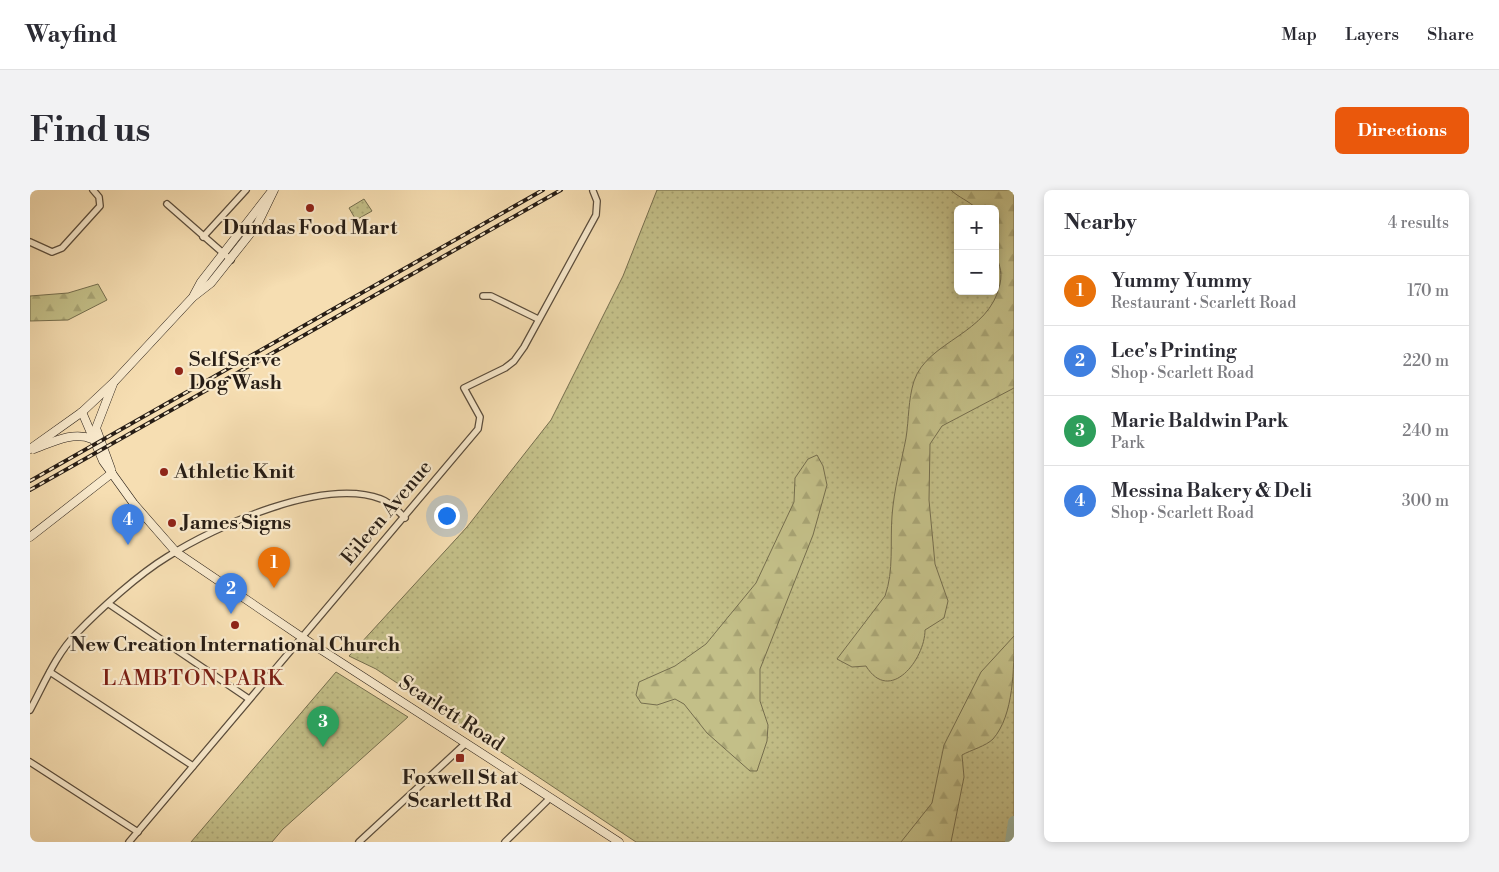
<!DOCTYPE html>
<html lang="en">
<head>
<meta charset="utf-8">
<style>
	body { margin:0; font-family:"Libre Bodoni",serif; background:#f2f2f3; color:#2b2b33 }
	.controls { position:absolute; right:15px; top:15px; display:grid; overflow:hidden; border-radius:8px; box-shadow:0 2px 8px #0003 }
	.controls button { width:45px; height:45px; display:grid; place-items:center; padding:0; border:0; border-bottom:1px solid #e1e1e2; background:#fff; color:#2b2b33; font:25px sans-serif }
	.you { position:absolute; left:416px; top:325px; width:18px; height:18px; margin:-12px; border:4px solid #fff; border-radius:50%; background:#1a73e8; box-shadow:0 0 0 8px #1a73e833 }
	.badge { display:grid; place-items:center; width:32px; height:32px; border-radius:50%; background:#ea580c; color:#fff; font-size:16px; font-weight:700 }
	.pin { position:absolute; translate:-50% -41px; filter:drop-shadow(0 1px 2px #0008) }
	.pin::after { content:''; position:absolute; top:26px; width:18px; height:15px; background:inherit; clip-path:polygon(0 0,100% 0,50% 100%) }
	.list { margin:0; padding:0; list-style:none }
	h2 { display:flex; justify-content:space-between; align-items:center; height:65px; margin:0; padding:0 20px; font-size:21px }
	h2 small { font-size:16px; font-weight:400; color:#7c7c81 }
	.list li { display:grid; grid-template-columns:32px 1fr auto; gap:15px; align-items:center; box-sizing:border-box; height:70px; padding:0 20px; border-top:1px solid #e1e1e2 }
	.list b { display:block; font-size:19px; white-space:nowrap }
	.list p { margin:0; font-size:16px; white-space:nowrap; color:#7c7c81 }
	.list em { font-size:16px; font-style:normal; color:#7c7c81 }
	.map { position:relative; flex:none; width:984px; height:652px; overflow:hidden; border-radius:8px }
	header { display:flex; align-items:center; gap:30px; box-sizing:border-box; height:70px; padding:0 25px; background:#fff; border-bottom:1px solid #e1e1e2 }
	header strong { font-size:24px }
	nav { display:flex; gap:28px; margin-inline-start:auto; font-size:18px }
	.intro { display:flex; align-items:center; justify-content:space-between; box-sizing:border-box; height:120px; padding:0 30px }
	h1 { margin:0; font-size:35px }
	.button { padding:12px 22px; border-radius:8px; background:#ea580c; color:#fff; font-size:18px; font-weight:700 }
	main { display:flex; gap:30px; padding:0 30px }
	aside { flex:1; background:#fff; border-radius:8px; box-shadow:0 2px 8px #0003 }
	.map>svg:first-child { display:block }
	.green { fill:url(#green-dots); stroke:#756e4e; fill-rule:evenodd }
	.forest { fill:url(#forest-firs); stroke:#756e4e }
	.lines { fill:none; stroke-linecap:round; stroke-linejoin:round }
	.river { stroke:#9dbcaa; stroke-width:12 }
	.minor-casing { stroke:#5b4d3c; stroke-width:8 }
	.secondary-casing { stroke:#271d15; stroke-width:9 }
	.minor { stroke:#f9eacd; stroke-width:5.5 }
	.secondary { stroke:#f9eacd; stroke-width:8 }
	.rail-casing { stroke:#271d15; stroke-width:4 }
	.rail { stroke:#f9eacd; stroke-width:2; stroke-dasharray:5.5; stroke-linecap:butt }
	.poi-dot { fill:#8f2418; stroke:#f9eacd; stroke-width:2 }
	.labels { text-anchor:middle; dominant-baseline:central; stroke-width:4.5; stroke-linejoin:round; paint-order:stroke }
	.poi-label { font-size:20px; font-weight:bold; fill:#271d15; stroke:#f9eacd }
	.street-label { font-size:20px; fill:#271d15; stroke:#f9eacd }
	.neighbourhood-label { font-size:21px; letter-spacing:1px; fill:#7a1f14; stroke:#f9eacd }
</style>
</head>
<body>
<header>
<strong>Wayfind</strong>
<nav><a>Map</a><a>Layers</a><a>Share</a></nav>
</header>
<div class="intro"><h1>Find us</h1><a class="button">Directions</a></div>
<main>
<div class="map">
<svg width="984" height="652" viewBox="0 0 984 652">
	<defs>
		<pattern id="green-dots" width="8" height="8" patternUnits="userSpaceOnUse" patternTransform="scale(1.25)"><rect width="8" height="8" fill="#c3bf88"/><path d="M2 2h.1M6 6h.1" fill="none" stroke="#a8a474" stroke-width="1.8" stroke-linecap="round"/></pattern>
		<pattern id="forest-firs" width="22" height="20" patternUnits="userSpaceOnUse" patternTransform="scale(1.25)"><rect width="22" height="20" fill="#c3bf88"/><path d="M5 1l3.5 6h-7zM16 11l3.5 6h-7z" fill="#a8a474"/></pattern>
	</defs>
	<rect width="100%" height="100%" fill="#f6deb2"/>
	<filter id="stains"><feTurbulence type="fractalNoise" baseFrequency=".004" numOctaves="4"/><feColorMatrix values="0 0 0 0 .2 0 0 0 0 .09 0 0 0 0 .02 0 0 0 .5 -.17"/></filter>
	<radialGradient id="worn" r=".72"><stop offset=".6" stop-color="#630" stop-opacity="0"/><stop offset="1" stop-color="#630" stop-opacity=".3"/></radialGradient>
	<!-- green -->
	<g class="green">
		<path d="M627,0h357v652h-378l-260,-173 -27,-13 118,-129 84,-107 72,-144zM928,19h37v82h-37z"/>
		<polygon points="334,9 342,21 326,30 319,18"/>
		<polygon points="306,482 378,527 253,639 242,652 161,652"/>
	</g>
	<!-- forest -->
	<g class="forest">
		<path d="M921,0h63v198l-72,38 -12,18 -1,56 6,64 13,37 -4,17 -19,12c0,29 -35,75 -59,36l-14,1 -15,-8 48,-63c9,-25 5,-54 7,-80 2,-27 9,-52 14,-78 3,-19 2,-38 8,-57 14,-41 75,-46 86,-97 3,-14 -2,-21 -5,-33 -2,-13 0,-29 0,-42h-18c-9,-9 -18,-11 -26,-19z"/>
		<polygon points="68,94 77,110 38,130 0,131 0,106 38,103"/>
		<polygon points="787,265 793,276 797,295 783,345 730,479 730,511 738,535 737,551 727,581 720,581 677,543 654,514 645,509 627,515 611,513 606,505 609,492 645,476 676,454 726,393 764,312 765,288 778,269"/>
		<path d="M984,446c0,32 0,79 -21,103 -7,7 -22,11 -31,16l2,22 -13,65h-50l31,-39 12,-58 37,-73z"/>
	</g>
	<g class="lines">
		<!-- river -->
		<polyline class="river" points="981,652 984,632"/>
		<defs>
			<g id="minor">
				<polyline points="137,14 201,70"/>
				<polyline points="173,47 216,0"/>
				<polyline points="0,52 22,62 32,58 70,16 69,7 63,0"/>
				<polyline points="453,106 461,106 508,129"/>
				<polyline points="79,414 219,509"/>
				<polyline points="20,482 163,576"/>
				<path d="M0,520c14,-26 26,-56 47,-77 23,-24 62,-59 90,-76 49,-31 156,-80 214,-58 9,3 17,12 24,19"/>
				<polyline points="0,572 108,642"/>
				<polyline points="99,652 448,239 450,227 434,198 475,178 484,171 494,157 566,25 567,11 563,1"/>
				<polyline points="329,652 436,553"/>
				<polyline points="475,652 520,608"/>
			</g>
			<g id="secondary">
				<polyline points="164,105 171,92 241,2"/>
				<polyline points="52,222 73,271 104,314 146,362 273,448 589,652"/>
				<polyline points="0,259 52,222 84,192 163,107 181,93 227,35 244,0"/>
				<path d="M4,259c19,-7 39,-18 58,-10"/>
				<polyline points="81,279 66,238 83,194"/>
				<polyline points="0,347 82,283"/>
			</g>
		</defs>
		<!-- minor casing -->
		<use href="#minor" class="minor-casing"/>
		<!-- secondary casing -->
		<use href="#secondary" class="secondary-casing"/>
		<!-- minor -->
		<use href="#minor" class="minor"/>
		<!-- secondary -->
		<use href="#secondary" class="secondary"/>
		<defs>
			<g id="rail">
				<polyline points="0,291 513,0"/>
				<polyline points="0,300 531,0"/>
			</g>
		</defs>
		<!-- rail casing -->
		<use href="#rail" class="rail-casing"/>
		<!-- rail -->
		<use href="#rail" class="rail"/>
	</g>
	<!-- markers -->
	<g class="poi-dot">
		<circle cx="280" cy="18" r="5"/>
		<circle cx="149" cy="181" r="5"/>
		<circle cx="134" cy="282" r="5"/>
		<circle cx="142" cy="333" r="5"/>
		<circle cx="205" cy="435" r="5"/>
		<rect x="425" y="563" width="10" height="10" rx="2.5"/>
	</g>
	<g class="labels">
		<!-- poi labels -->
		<g class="poi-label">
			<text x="280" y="38">Dundas Food Mart</text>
			<text x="159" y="170" text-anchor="start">Self Serve<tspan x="159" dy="23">Dog Wash</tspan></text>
			<text x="144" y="282" text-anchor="start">Athletic Knit</text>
			<text x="152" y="333" text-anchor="start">James Signs</text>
			<text x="205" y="455">New Creation International Church</text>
			<text x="430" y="588">Foxwell St at<tspan x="430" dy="23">Scarlett Rd</tspan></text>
		</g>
		<!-- street labels -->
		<g class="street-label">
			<text transform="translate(357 323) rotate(-50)">Eileen Avenue</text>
			<text transform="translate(421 524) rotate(33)">Scarlett Road</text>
		</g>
		<!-- neighbourhood labels -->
		<g class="neighbourhood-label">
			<text x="163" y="489">LAMBTON PARK</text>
		</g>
	</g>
	<rect width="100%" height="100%" filter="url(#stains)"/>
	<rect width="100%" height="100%" fill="url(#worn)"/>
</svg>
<div class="controls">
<button>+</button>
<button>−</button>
</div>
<div class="you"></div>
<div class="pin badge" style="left:244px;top:398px;background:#e8710a">1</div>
<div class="pin badge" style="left:201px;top:424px;background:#3f7fe0">2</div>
<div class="pin badge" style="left:293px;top:557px;background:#2e9e5b">3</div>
<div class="pin badge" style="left:98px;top:355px;background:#3f7fe0">4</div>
</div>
<aside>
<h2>Nearby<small>4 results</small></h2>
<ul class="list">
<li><span class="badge" style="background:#e8710a">1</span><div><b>Yummy Yummy</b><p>Restaurant · Scarlett Road</p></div><em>170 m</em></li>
<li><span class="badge" style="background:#3f7fe0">2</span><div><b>Lee's Printing</b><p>Shop · Scarlett Road</p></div><em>220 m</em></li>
<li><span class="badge" style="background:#2e9e5b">3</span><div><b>Marie Baldwin Park</b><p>Park</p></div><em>240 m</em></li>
<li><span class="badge" style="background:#3f7fe0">4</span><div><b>Messina Bakery &amp; Deli</b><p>Shop · Scarlett Road</p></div><em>300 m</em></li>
</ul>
</aside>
</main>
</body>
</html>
